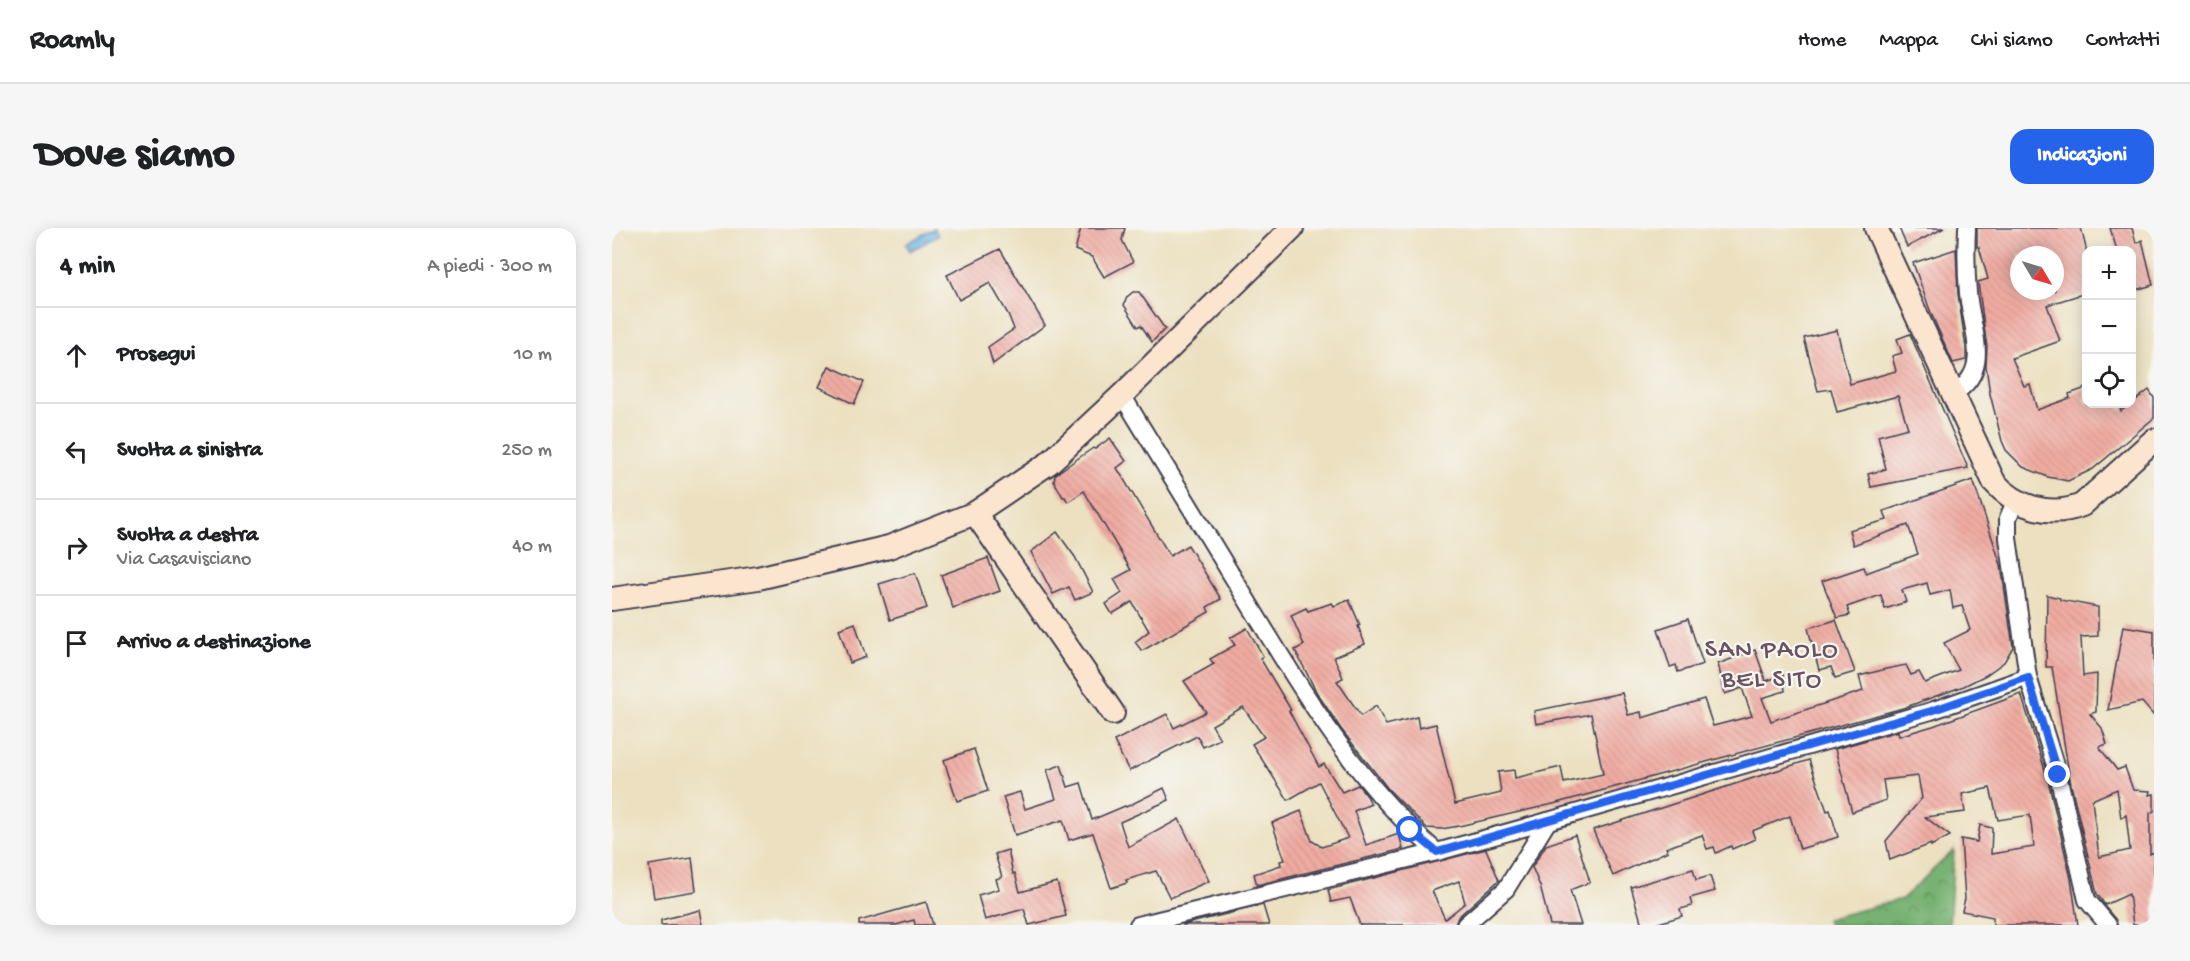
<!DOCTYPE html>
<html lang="it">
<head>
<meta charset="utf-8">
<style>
	body { margin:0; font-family:"Gochi Hand",sans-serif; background:#f6f6f6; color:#202124 }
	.controls { position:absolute; right:18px; top:18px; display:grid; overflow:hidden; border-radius:12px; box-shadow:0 3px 15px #0003 }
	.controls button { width:54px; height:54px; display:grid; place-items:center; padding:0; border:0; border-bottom:2px solid #e0e0e0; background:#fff; color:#202124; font:30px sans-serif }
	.compass { position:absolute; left:1398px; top:18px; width:54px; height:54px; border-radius:50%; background:#fff; box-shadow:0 3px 15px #0003; rotate:128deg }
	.stop { position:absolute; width:18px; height:18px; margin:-14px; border:4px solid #2563eb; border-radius:50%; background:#fff }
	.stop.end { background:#2563eb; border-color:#fff; box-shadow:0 2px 6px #0008 }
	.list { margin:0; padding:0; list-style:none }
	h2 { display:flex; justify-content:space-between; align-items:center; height:78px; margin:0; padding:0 24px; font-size:26px }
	h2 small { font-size:20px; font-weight:400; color:#757577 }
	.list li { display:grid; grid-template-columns:39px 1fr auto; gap:18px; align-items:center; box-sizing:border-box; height:96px; padding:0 24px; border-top:2px solid #e0e0e0 }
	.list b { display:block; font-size:22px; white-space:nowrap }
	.list p { margin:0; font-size:20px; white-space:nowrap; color:#757577 }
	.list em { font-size:20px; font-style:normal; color:#757577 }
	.icon { flex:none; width:33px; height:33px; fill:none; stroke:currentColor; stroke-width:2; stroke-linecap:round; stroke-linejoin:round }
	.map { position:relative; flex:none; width:1542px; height:697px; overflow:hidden; border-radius:18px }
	header { display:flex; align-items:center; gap:36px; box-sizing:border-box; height:84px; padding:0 30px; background:#fff; border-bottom:2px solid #e0e0e0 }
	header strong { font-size:28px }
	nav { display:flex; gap:33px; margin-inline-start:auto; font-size:21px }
	.intro { display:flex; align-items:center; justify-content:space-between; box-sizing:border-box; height:144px; padding:0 36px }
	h1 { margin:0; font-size:42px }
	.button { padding:15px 27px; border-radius:18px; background:#2563eb; color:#fff; font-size:21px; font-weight:700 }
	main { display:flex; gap:36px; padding:0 36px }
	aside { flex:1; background:#fff; border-radius:18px; box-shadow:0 3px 15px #0003 }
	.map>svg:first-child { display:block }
	.forest { fill:url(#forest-crowns); stroke:#4c6a56; stroke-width:1.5 }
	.water { fill:url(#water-rules); stroke:#486e90; stroke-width:1.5 }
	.building { fill:url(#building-back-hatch); fill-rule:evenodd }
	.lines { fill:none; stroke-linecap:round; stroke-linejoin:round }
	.street-casing { stroke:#403e4f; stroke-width:20 }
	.secondary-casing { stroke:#403e4f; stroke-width:26 }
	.street { stroke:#fff; stroke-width:16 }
	.secondary { stroke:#fbe5cf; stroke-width:22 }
	.route { stroke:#2563eb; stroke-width:8 }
	.labels { text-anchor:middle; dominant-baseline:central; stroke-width:4.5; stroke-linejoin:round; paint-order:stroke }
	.quarter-label { font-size:26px; letter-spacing:1.5px; fill:#6a525f; stroke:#f6f6f2 }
</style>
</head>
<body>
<header>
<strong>Roamly</strong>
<nav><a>Home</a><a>Mappa</a><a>Chi siamo</a><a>Contatti</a></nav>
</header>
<div class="intro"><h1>Dove siamo</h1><a class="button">Indicazioni</a></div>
<main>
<aside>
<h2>4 min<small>A piedi · 300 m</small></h2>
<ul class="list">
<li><svg class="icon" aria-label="ahead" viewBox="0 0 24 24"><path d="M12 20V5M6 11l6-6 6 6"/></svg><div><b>Prosegui</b></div><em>10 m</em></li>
<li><svg class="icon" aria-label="left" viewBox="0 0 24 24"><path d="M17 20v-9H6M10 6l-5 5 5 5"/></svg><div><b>Svolta a sinistra</b></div><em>250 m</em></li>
<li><svg class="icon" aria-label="right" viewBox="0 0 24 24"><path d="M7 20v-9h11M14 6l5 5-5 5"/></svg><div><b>Svolta a destra</b><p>Via Casavisciano</p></div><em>40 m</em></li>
<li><svg class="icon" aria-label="arrive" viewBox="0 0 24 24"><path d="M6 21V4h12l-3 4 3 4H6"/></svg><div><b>Arrivo a destinazione</b></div></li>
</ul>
</aside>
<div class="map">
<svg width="1542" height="697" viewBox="0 0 1542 697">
	<defs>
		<pattern id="forest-crowns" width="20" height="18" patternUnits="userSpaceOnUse" patternTransform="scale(1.5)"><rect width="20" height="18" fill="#77b272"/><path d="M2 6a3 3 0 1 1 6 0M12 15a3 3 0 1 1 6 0" fill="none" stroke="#61905f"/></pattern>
		<pattern id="water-rules" width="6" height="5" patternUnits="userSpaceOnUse" patternTransform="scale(1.5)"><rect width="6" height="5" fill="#6db9e6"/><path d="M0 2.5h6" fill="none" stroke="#5996bc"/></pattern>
		<pattern id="building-back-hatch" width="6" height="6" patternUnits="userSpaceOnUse" patternTransform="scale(1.5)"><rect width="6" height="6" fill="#f0aca2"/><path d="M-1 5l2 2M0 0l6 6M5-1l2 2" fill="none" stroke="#ce948c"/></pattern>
	</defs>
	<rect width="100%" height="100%" fill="#f6f6f2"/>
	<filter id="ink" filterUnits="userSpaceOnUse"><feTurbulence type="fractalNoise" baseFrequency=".0167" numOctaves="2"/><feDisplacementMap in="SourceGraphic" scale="12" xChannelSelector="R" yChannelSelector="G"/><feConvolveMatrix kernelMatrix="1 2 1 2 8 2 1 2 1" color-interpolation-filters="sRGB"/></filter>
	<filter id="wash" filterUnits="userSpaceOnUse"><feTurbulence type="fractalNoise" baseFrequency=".008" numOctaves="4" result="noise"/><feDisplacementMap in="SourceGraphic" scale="24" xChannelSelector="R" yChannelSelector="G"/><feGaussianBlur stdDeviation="1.35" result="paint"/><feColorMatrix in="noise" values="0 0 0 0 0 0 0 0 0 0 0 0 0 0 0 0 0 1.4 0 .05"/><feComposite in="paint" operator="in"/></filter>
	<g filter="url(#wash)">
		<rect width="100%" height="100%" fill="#ece0c0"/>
		<!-- forest -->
		<polygon class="forest" points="1342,622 1337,697 1216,697 1214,691 1290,671"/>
		<!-- water -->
		<polygon class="water" points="322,0 326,8 298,23 294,16"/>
		<g id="blocks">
			<!-- building -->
			<g class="building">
				<polygon points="469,0 513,0 510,12 521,34 492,49 480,29 463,22"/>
				<polygon points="1287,0 1332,0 1295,19"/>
				<path d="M1365,0h104l5,20v45l-39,12 13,36 -48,17 12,28 6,-2 7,26 33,-12 -1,-4 17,-6v16h32l3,7 28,-21 5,8v20l-61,51 -25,12 -20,-4 -25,-10 -17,-17 -4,-9 -12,-47 -4,-28 1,-19 -9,-65 10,-3 -9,-32h-2zM1407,27h36v36h-36z"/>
				<polygon points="1498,0 1520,0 1524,15 1530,12 1541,57 1520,63 1520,22 1505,22"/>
				<polygon points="388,21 433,97 381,136 376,119 402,101 396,86 378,55 347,72 335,47"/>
				<polygon points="1344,21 1346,66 1354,120 1354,132 1341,135 1319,85 1301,35"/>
				<polygon points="521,64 527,64 553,101 540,114 529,97 526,99 512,77 515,69"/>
				<polygon points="1225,102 1238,156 1284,143 1280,128 1290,125 1285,111 1298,106 1356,240 1259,259 1256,246 1274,241 1266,208 1296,200 1286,168 1225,184 1219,161 1206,163 1192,110"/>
				<polygon points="217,138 252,154 242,176 207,159"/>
				<polygon points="498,210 514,233 505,240 558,328 576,317 609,371 595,379 597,384 530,423 523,414 537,403 520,374 500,386 494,376 510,365 502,351 519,342 472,263 456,274 453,269 451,269 442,253 443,247 448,243 481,220 483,221"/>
				<polygon points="1361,252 1389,337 1401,419 1392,434 1374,447 1352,458 1291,480 941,576 847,598 829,601 815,600 777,562 729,501 705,465 683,422 692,417 679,387 694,380 696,383 720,375 722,378 737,372 748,397 746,398 753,416 722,429 731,450 725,453 749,488 764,478 774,497 805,489 807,500 824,496 843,576 889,565 886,544 902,542 903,550 949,539 952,555 991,546 979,486 924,496 922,483 1010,465 1016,487 1029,484 1030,490 1092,471 1101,498 1140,488 1130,460 1113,466 1106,436 1143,422 1154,453 1171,447 1173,463 1150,470 1159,493 1251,463 1247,448 1274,441 1294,437 1299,447 1307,444 1313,455 1347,442 1332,415 1358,402 1350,378 1341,380 1338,362 1318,367 1315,355 1290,362 1294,374 1273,381 1269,367 1235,379 1238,387 1225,390 1210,353 1252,339 1254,345 1306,326 1296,297 1241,317 1237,302 1275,292 1272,283"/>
				<polygon points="445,304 463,329 481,364 463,372 457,359 441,366 419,324"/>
				<polygon points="376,330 388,363 341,380 329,347"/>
				<polygon points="303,345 315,380 278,392 267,356"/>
				<path d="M1435,367l13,3v2l38,7v29l-17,1 2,39 14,-2 -1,38 -6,2 12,14 5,16 -8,3 18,23 8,-3 8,23 17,1 -1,4 5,-1v17l-4,2v41l4,-2v73h-21l-4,-31 -24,11 -8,-11 -27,-114 -18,-113h-6zM1505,561l4,29 5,-3 4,35 -31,7 -7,-57z"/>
				<polygon points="1076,391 1091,436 1066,444 1064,437 1058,439 1046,401"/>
				<polygon points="1224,392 1243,444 1223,450 1219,439 1207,442 1196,400"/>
				<polygon points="243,395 254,429 238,435 227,401"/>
				<polygon points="1511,398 1542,403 1542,488 1530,474 1496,482"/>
				<polygon points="635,400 651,428 648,430 679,482 677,483 707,539 712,536 730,564 746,557 755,568 759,576 742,583 754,617 787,606 791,621 645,657 642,646 669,637 668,633 673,632 660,595 689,583 700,613 710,619 736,610 707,554 676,572 640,516 652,509 631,479 600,497 608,511 591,519 585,508 517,543 502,513 555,486 562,500 594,484 572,453 602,436 598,431 623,417 618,410"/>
				<polygon points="1409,466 1436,552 1459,651 1466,697 1381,697 1381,689 1350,683 1353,671 1349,611 1365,614 1368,597 1380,600 1379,626 1422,619 1418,587 1386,592 1378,560 1350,566 1353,584 1313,589 1338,608 1319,618 1319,616 1278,632 1274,613 1310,570 1306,548 1271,552 1274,572 1240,584 1223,521 1286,503 1287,508 1321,498"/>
				<polygon points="362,521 376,563 345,573 332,532"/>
				<polygon points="1197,532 1215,583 1218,582 1226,609 1188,621 1178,588 1140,603 1143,611 1120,621 1119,618 1104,625 1102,619 1095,621 1090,607 1054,620 1056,623 1001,648 981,602"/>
				<polygon points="449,537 456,559 469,555 480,592 513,578 514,579 552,560 557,572 508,594 516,619 567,591 597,653 558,670 544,643 514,652 515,655 499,660 481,605 457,612 451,592 403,607 391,569 408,564 413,581 444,571 435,542"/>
				<polygon points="963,607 978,654 958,662 969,697 938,697 928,658 920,639 934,617"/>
				<path d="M874,621l13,31 -41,37 -3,8h-95l-10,-27 -19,4 -3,-12zM847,653l6,22 -20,16 -13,-28z"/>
				<polygon points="396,622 401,646 403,645 408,664 445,654 454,688 417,697 412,681 373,692 366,667 387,661 384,651 390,649 383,626"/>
				<polygon points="80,630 84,663 42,670 37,637"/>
				<polygon points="1081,641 1084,652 1098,648 1103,663 1078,670 1080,678 1068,681 1070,688 1040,697 1030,697 1019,659"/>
				<polygon points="314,674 321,697 303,697 302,692 284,697 247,697 247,693"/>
				<polygon points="651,677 657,697 570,697"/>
				<polygon points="88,682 91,697 49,697 49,692"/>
			</g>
		</g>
	</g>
	<g filter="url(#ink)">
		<use href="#blocks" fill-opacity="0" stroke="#403e4f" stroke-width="1.5"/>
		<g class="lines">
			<defs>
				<g id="street">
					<path d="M1342,165c39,-23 17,-64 14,-100 -2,-22 -2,-43 -1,-65"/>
					<path d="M510,167c42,69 84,138 126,207 54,89 109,182 189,250"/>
					<polyline points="1416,449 1446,547 1475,672 1496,697"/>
					<polyline points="526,697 825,624 936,593 1319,483 1416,449 1396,310 1396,290 1404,272"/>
					<polyline points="853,697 894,661 936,593"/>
				</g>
				<g id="secondary">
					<path d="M1264,0l118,254c22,25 56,36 88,23l72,-65"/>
					<polyline points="363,285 501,485"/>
					<polyline points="0,371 146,350 277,319 363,285 437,235 510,167 680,0"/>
				</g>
			</defs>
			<!-- street casing -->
			<use href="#street" class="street-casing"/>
			<!-- secondary casing -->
			<use href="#secondary" class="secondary-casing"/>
			<!-- street -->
			<use href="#street" class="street"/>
			<!-- secondary -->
			<use href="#secondary" class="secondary"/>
		</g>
	</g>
	<g class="lines" filter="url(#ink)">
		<!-- route -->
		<polyline class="route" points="798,602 825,624 1319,483 1416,449 1446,547"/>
	</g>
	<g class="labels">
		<!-- quarter labels -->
		<g class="quarter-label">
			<text x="1160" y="423">SAN PAOLO<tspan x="1160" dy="30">BEL SITO</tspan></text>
		</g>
	</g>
</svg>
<div class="controls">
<button>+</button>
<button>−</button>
<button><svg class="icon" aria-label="locate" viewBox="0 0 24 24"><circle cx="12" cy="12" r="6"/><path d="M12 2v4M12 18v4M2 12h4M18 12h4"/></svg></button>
</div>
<svg class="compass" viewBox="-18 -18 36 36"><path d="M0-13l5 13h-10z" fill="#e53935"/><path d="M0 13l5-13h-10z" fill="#757577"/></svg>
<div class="stop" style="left:798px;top:602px"></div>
<div class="stop end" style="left:1446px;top:547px"></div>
</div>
</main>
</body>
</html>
